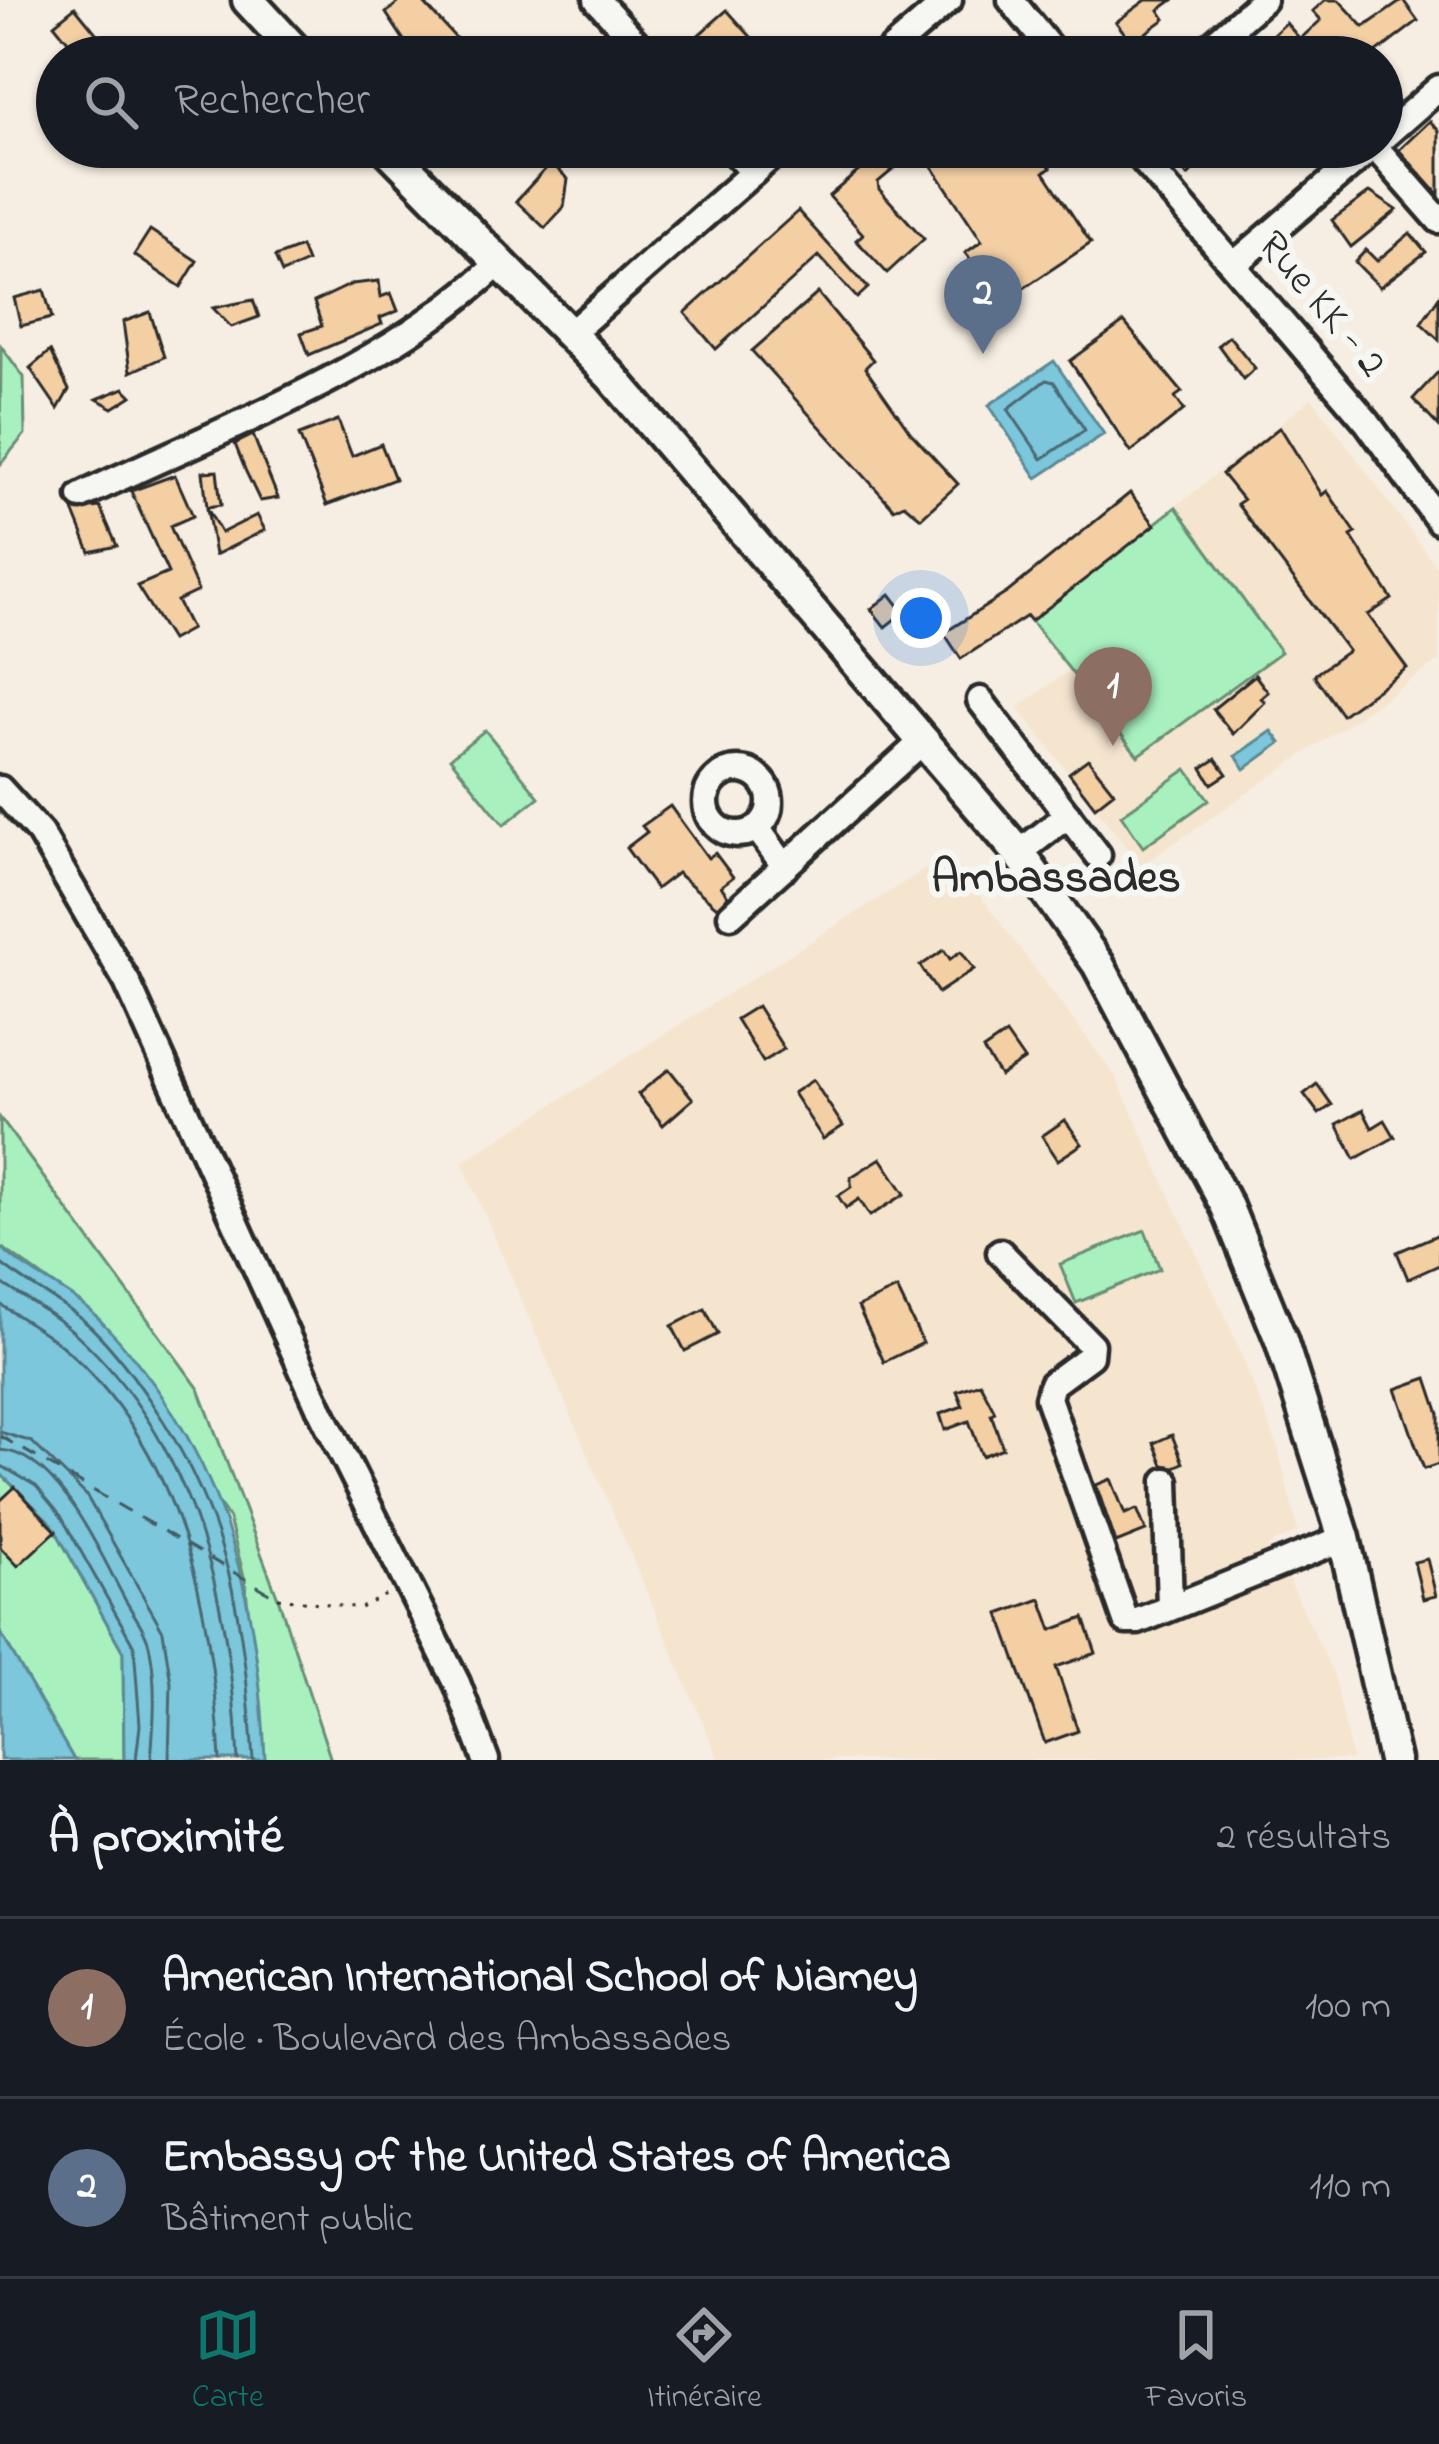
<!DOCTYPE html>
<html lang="fr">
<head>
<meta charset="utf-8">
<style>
	body { margin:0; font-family:"Indie Flower",sans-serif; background:#20242c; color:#f1f3f6 }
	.you { position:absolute; left:921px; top:618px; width:42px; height:42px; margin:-30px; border:9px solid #fff; border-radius:50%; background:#1a73e8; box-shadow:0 0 0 18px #1a73e833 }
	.badge { display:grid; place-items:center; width:78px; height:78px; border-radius:50%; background:#0f766e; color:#fff; font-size:39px; font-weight:700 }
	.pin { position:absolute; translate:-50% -99px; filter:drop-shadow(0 3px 6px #0008) }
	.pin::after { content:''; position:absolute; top:63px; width:42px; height:36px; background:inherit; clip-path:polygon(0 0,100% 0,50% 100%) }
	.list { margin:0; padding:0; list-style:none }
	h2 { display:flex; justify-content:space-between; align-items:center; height:156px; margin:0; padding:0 48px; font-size:51px }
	h2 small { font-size:39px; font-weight:400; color:#9ea1a6 }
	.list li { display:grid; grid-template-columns:78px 1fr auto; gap:36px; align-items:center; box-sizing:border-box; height:180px; padding:0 48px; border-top:3px solid #363941 }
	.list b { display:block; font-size:45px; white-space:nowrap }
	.list p { margin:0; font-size:39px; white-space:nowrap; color:#9ea1a6 }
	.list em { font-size:39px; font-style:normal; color:#9ea1a6 }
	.icon { flex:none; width:66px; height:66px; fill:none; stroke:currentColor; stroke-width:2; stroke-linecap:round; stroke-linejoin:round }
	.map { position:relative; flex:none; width:1439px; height:1760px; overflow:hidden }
	.search { position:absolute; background:#171b24; box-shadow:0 3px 9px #0004; left:36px; right:36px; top:36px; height:132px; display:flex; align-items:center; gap:30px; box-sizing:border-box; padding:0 42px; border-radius:66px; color:#9ea1a6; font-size:45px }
	.sheet { height:516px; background:#171b24 }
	nav { display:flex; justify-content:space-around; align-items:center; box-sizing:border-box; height:168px; border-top:3px solid #363941; background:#171b24; font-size:33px; color:#9ea1a6 }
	nav a { display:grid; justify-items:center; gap:6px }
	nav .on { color:#0f766e }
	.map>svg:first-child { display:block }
	.built { fill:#f5e5cf }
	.green { fill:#a8f1bf; stroke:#6a8e75; stroke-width:3 }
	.water { fill:#7cc7dc; stroke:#5c8995; stroke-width:3 }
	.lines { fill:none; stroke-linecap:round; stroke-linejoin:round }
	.shore { stroke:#4b6972; stroke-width:3 }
	.ferry { stroke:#435a60; stroke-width:3; stroke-dasharray:15 12; stroke-linecap:butt }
	.building { fill:#f4cfa4; stroke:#2b2b2b; stroke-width:3 }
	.minor-casing { stroke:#2b2b2b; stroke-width:33 }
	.major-casing { stroke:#2b2b2b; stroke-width:39 }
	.path { stroke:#2b2b2b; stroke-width:3; stroke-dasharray:3 9; stroke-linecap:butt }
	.minor { stroke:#f6f6f2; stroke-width:24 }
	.major { stroke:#f6f6f2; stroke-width:30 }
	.labels { text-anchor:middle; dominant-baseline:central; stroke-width:12; stroke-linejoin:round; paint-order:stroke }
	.street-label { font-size:42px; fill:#2b2b2b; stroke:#f6f6f2 }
	.neighbourhood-label { font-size:45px; font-weight:bold; fill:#2b2b2b; stroke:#f6f6f2 }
</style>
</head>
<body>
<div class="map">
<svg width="1439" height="1760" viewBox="0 0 1439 1760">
	<rect width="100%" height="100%" fill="#f6eee2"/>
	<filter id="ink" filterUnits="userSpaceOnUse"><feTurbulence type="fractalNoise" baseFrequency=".00833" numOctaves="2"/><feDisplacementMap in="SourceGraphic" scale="24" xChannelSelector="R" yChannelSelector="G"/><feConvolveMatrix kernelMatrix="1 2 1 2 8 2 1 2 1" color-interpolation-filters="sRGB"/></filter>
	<g filter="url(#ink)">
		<!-- built -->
		<g class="built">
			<polygon points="1312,398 1439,570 1439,661 1141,866 1018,708 1069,670 1031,621"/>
			<polygon points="949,854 1116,1077 1231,1329 1277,1444 1298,1531 1268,1546 1278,1581 1289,1579 1335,1678 1352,1760 719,1760 462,1162"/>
		</g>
		<!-- green -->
		<g class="green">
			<polygon points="1,346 24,377 25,434 0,465"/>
			<polygon points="1176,507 1281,652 1138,756 1031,621"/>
			<polygon points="485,730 539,797 504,825 450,758"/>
			<polygon points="1187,769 1209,800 1143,847 1121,815"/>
			<polygon points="0,1118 199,1389 278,1598 331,1760 265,1760 245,1580 229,1519 92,1312 0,1246"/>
			<polygon points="1145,1230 1160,1269 1076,1303 1060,1264"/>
			<polygon points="0,1473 52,1524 123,1652 124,1760 74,1760 0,1632"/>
		</g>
		<!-- water -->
		<g class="water">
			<polygon points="1054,361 1104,434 1037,478 989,405"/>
			<polygon points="1272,731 1281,743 1245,769 1236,756"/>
			<path d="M0,1246c27,28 68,42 96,70 125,126 162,271 169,444h-141l-1,-108 -71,-128 -52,-51z"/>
			<polygon points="0,1632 74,1760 0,1760"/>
		</g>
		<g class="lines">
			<!-- shore -->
			<g class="shore">
				<polygon points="1046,380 1054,382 1085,430 1042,459 1008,409"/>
				<path d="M0,1263c26,21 57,36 83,57 27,23 50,55 70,85 78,115 91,219 100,355"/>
				<path d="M0,1282c25,17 54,32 76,52 121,111 154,269 162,426"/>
				<path d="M0,1304c20,14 43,26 62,42 120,102 151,265 158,414"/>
				<polyline points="0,1432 32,1442 86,1495 163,1631 171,1683 169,1760"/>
				<path d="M0,1450c56,3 99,100 121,142 9,19 26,37 29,58 7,36 4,74 1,110"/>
				<polyline points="0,1465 36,1486 61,1516 134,1646 140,1725 136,1760"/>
			</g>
			<!-- ferry -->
			<polyline class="ferry" points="0,1436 278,1598"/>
		</g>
		<!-- building -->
		<g class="building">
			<polygon points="401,0 421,0 463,46 450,57 415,57 386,13"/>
			<polygon points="1146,0 1173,0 1159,10 1165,19 1132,43 1116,22"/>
			<polygon points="1325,0 1339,0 1364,27 1403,0 1418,21 1371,57 1273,57 1262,45 1286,23 1300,39 1321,20 1313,11"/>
			<polygon points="75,7 109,49 118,42 130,57 81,57 54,24"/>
			<polygon points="727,10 752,38 732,57 697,57 687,45"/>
			<polygon points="1430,121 1439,131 1439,195 1399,150"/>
			<polygon points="517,147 558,147 540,168"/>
			<polygon points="887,147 901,163 878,182 879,189 924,239 887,273 856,240 863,234 829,196"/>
			<polygon points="948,147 1036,147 1051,168 1044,172 1091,243 1021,290 1017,284 1000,296 965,253 982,241 928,160"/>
			<polygon points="1170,147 1214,147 1188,176 1163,154"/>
			<polygon points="1227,147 1266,147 1245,166"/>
			<polygon points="551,163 568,179 564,207 545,228 516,201"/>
			<polygon points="1370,192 1397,210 1351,247 1332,220"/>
			<polygon points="798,211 868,288 857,298 819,256 716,349 685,313"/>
			<polygon points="150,230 197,261 181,287 134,255"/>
			<polygon points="1410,233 1426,252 1380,287 1355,262 1366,250 1377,261"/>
			<polygon points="301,247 307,262 282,273 275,257"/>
			<polygon points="379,281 381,297 391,293 398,311 380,318 382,324 309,355 301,333 322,326 314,302 352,284"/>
			<polygon points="44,290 52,318 21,326 14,298"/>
			<polygon points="818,293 873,360 865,368 911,433 958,484 921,518 904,504 894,509 752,351"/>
			<polygon points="1439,297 1439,340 1421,323"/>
			<polygon points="253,300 259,317 231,327 213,308"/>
			<polygon points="150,312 164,357 130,372 123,322"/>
			<polygon points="1124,322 1182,392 1175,397 1184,410 1131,452 1070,361"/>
			<polygon points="1229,336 1255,368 1243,379 1218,345"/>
			<polygon points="50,351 69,390 58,409 30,368"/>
			<polygon points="1439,371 1439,427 1413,399"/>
			<polygon points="124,388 132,396 113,408 97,399"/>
			<polygon points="338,420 352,456 381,444 395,479 327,505 299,435"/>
			<polygon points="1280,427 1322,495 1327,491 1356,533 1351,536 1392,599 1368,615 1407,668 1342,715 1314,675 1348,651 1237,504 1243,500 1222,474"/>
			<polygon points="253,435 269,476 278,498 260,501 246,472 235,444"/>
			<polygon points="217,471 221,505 207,507 203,472"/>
			<polygon points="175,475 193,516 170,526 198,591 177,601 191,629 171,640 137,586 168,573 131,491"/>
			<polygon points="1130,493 1155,525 1031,621 1027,616 961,659 944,633 1008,592"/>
			<polygon points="100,507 117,546 90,552 73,510"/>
			<polygon points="207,508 221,533 257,515 265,530 215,555"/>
			<polygon points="890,594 904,612 885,627 871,609"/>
			<polygon points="1255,675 1268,692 1261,698 1265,702 1233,734 1213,709"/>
			<polygon points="1088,759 1114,792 1095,807 1069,773"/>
			<polygon points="1216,759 1227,774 1212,784 1202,768"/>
			<polygon points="670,806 708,858 715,853 733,877 721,886 728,896 717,907 677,873 656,889 626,848 647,832 642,826"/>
			<polygon points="944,950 950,959 961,951 974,969 938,993 920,966"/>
			<polygon points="757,1006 784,1049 763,1062 736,1019"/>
			<polygon points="1006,1034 1024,1060 1000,1076 983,1050"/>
			<polygon points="669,1069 693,1099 663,1125 638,1094"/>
			<polygon points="813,1080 843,1126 823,1139 793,1093"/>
			<polygon points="1317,1084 1332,1105 1319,1114 1304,1094"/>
			<polygon points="1363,1110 1372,1128 1385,1120 1395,1137 1355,1159 1337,1124"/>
			<polygon points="1065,1120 1082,1144 1058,1160 1042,1136"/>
			<polygon points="881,1158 905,1194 870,1216 859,1199 846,1208 838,1196 851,1187 851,1177"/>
			<polygon points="1439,1234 1439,1265 1408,1279 1397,1252"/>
			<polygon points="897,1289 923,1343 884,1362 858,1307"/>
			<polygon points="705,1309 718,1334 685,1351 672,1326"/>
			<polygon points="1427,1378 1439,1414 1439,1464 1424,1469 1396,1389"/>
			<polygon points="980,1383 995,1412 991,1414 1003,1448 982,1456 969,1421 945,1430 940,1414 963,1406 957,1391"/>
			<polygon points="1172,1435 1183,1463 1174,1467 1163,1465 1154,1443"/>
			<polygon points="1111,1479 1125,1514 1137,1509 1146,1531 1116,1543 1096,1485"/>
			<polygon points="15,1487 56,1531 18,1566 0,1547 0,1501"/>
			<polygon points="1427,1559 1436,1596 1423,1599 1414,1562"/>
			<polygon points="1041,1599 1052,1630 1084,1618 1096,1653 1056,1667 1078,1731 1045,1743 999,1614"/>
		</g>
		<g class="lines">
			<defs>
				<g id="minor">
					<polyline points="597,0 649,57"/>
					<polyline points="1011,0 1057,57"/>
					<polyline points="883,57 949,0"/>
					<polyline points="1198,57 1263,0"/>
					<polyline points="1382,138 1439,88"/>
					<polyline points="730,147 753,173"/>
					<polyline points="1132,147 1367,422 1439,521"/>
					<polyline points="1375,147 1439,220"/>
					<polyline points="1236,263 1372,147"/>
					<polyline points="571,333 782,147"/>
					<path d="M81,496c139,-67 304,-125 416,-231"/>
					<polyline points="980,700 1098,855"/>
					<circle cx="738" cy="802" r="32"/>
					<polyline points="0,789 40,833 127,982 319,1407 457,1683 486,1760"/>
					<polyline points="757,828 785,867"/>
					<polyline points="1019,853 1068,815"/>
					<polyline points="731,915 924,740"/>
					<polyline points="1000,1252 1091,1345 1090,1356 1052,1384 1048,1398 1126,1621 1138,1621 1344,1538"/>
					<polyline points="1166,1481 1170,1605"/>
				</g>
				<g id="major">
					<polyline points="248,0 301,57"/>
					<polyline points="386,147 611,376 1019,853 1098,964 1227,1207 1281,1340 1344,1538 1394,1760"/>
				</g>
			</defs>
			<!-- minor casing -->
			<use href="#minor" class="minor-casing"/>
			<!-- major casing -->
			<use href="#major" class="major-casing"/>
			<!-- path -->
			<polyline class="path" points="278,1598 361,1608 388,1594"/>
			<!-- minor -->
			<use href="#minor" class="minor"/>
			<!-- major -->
			<use href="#major" class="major"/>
		</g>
	</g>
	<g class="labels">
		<!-- street labels -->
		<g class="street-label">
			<text transform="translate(1321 305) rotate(50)">Rue KK - 2</text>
		</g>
		<!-- neighbourhood labels -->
		<g class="neighbourhood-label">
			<text x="1056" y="880">Ambassades</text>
		</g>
	</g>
</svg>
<div class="you"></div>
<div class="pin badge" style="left:1113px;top:746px;background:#8d6e63">1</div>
<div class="pin badge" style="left:983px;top:354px;background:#5c6f8a">2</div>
<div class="search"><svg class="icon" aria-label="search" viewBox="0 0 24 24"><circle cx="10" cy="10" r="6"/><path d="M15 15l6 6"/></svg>Rechercher</div>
</div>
<section class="sheet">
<h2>À proximité<small>2 résultats</small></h2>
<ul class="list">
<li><span class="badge" style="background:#8d6e63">1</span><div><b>American International School of Niamey</b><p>École · Boulevard des Ambassades</p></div><em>100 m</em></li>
<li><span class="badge" style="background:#5c6f8a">2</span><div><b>Embassy of the United States of America</b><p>Bâtiment public</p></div><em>110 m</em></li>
</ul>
</section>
<nav>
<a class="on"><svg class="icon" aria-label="map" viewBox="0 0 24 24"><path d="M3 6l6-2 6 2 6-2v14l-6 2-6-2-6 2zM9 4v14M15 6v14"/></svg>Carte</a>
<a><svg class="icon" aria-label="directions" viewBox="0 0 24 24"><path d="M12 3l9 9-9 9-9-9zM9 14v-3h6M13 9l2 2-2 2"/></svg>Itinéraire</a>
<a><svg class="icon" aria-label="saved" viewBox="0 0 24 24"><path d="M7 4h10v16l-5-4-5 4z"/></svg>Favoris</a>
</nav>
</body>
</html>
